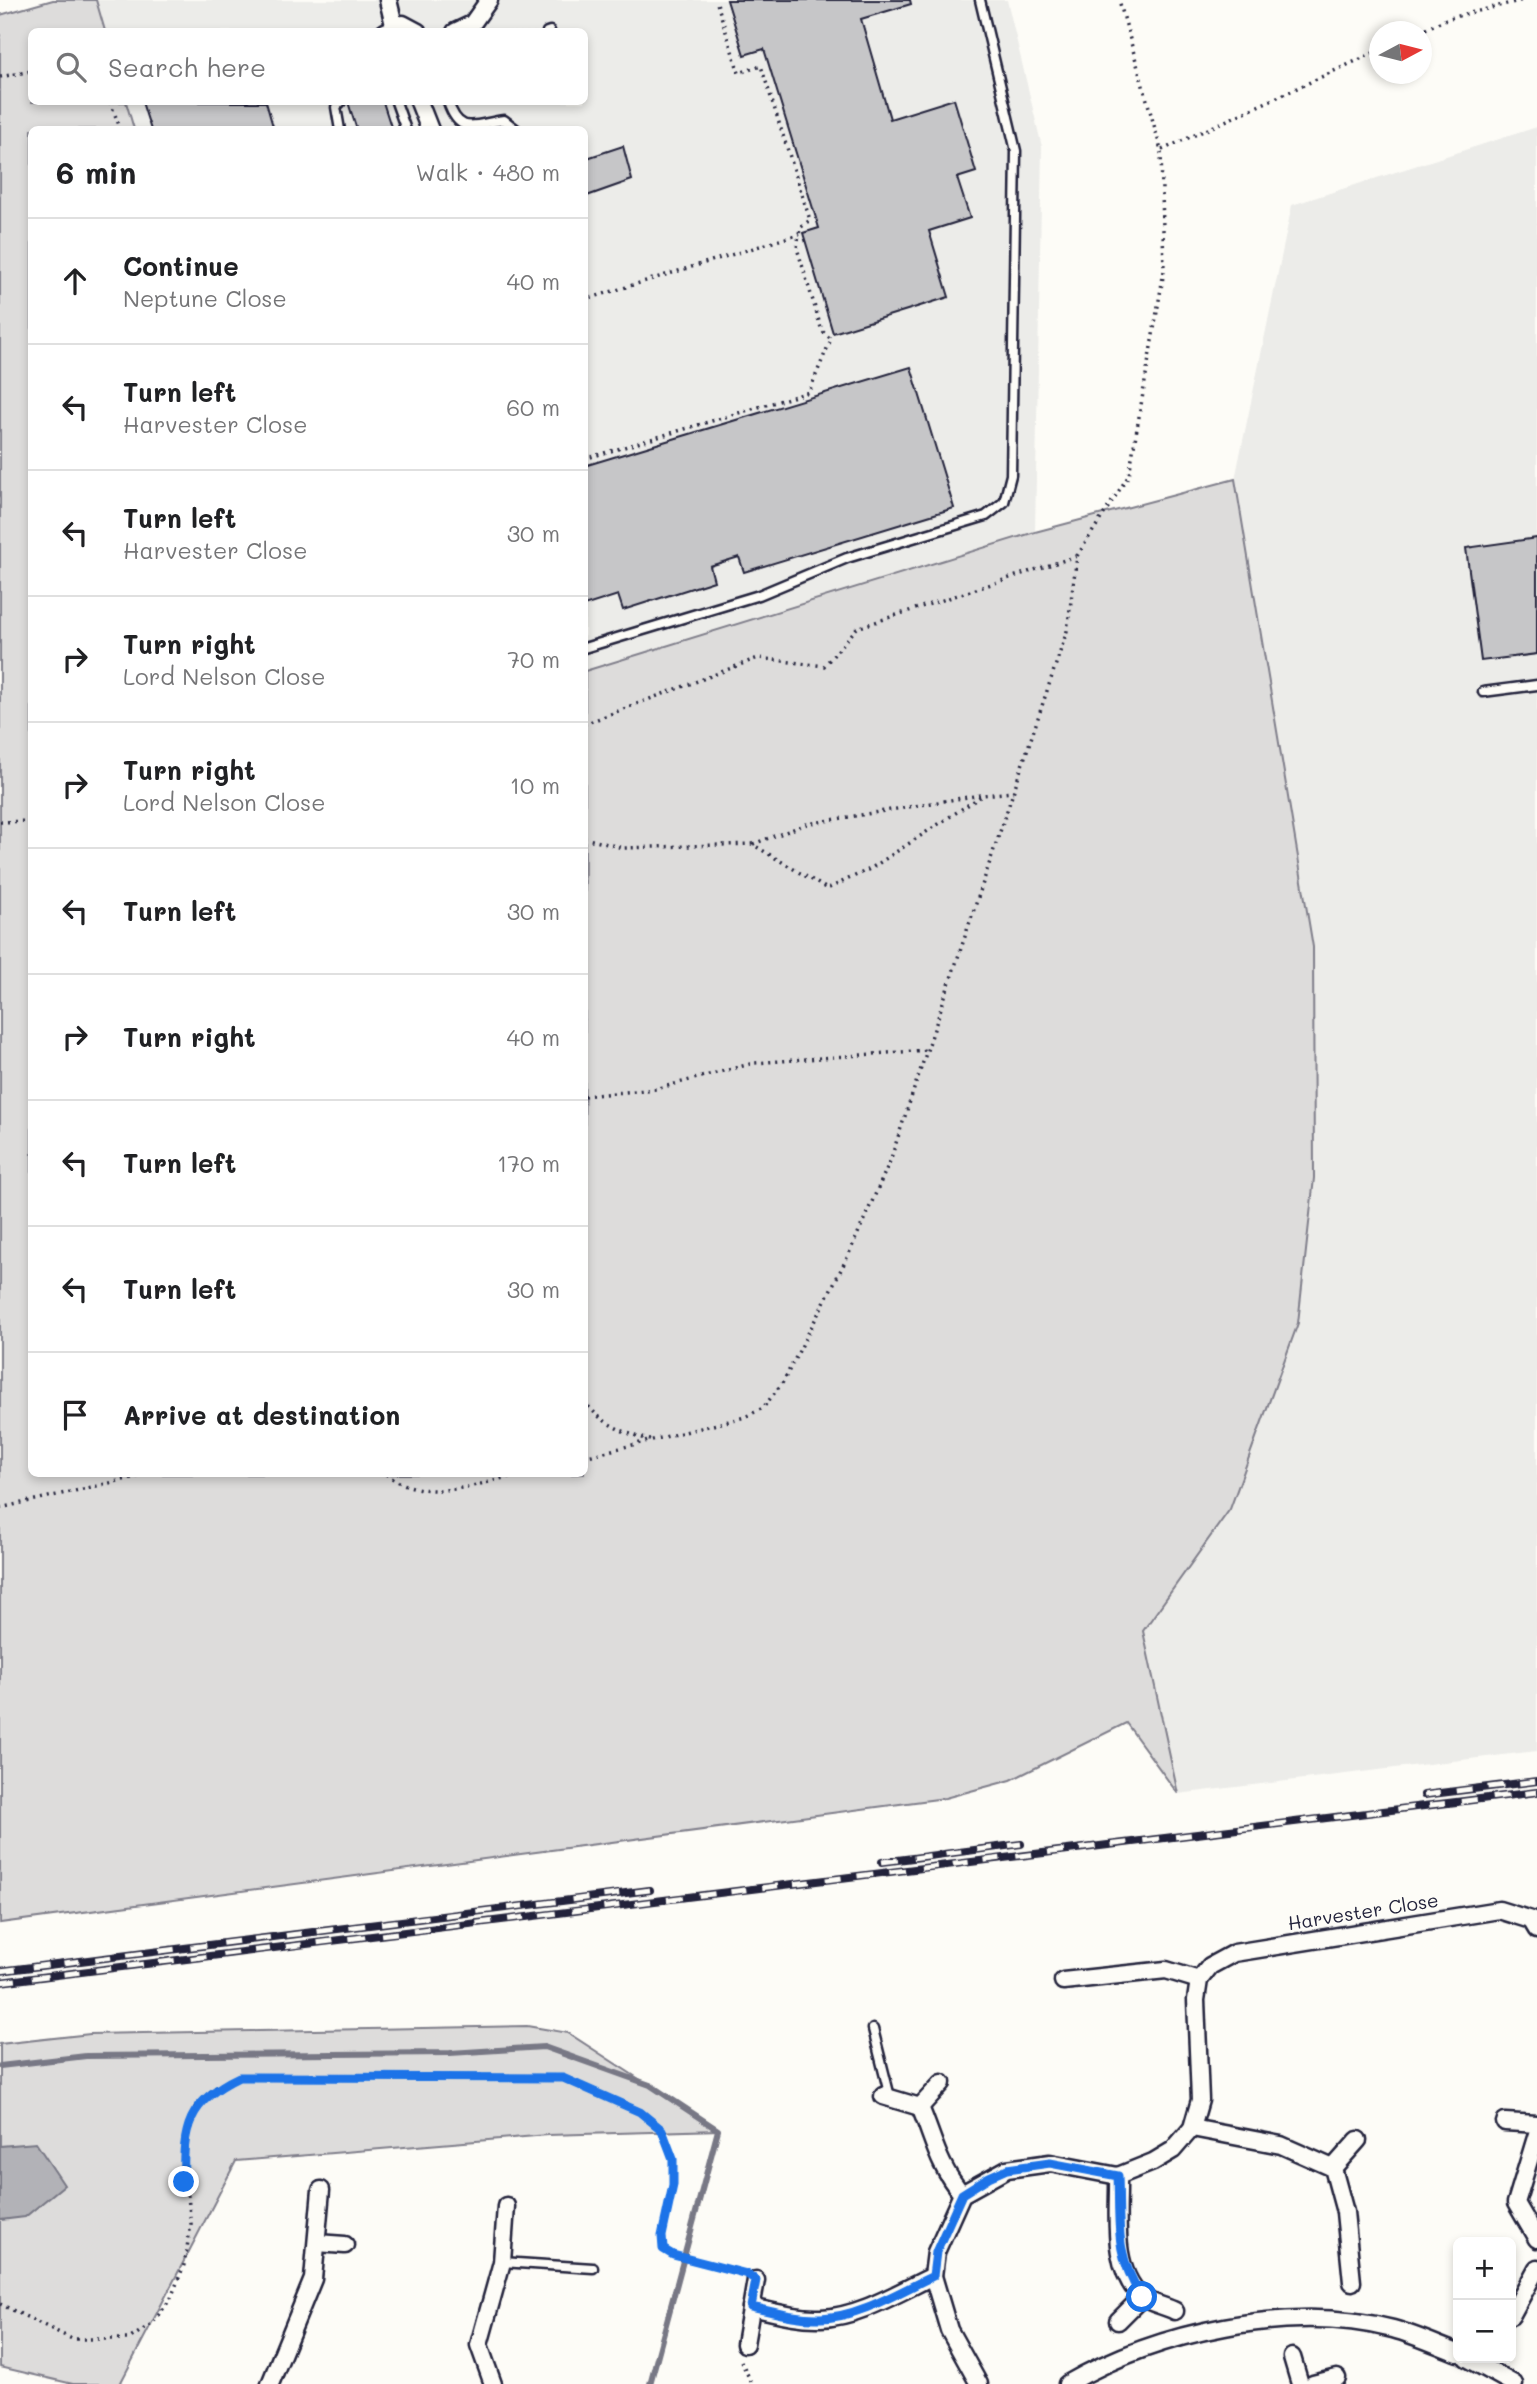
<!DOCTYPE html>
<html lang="en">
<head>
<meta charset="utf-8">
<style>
	body { margin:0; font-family:Mali,sans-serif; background:#f2f2f2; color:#202124 }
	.controls { position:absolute; right:21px; bottom:21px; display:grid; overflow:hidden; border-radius:10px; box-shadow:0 4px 10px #0003 }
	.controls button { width:63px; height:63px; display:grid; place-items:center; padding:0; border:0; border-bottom:2px solid #e0e0e0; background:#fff; color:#202124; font:35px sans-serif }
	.compass { position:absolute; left:1369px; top:21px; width:63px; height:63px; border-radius:50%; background:#fff; box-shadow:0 4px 10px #0003; rotate:83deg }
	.stop { position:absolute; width:21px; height:21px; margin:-16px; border:5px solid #1a73e8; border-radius:50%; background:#fff }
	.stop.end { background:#1a73e8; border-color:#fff; box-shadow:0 2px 7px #0008 }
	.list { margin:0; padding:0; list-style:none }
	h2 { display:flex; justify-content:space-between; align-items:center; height:91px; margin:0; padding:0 28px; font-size:30px }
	h2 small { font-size:23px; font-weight:400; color:#757577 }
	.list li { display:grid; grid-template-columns:46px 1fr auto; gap:21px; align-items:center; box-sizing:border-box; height:126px; padding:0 28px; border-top:2px solid #e0e0e0 }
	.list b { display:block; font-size:26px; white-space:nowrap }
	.list p { margin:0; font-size:23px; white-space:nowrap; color:#757577 }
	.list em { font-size:23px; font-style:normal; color:#757577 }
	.icon { flex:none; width:38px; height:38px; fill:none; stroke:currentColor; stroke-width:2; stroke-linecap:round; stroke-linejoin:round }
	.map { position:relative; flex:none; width:1537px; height:2384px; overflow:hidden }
	.search { position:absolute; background:#fff; box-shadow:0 4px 10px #0003; left:28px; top:28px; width:560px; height:77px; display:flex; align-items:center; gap:18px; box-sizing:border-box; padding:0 24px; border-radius:10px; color:#757577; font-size:26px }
	.panel { position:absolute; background:#fff; box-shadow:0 4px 10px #0003; left:28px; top:126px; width:560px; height:1351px; border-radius:10px }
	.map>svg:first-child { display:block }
	.built { fill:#ecece9 }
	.green { fill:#dddcdb; stroke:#807f8b; stroke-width:2 }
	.water { fill:#b2b2b7; stroke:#787885; stroke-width:2 }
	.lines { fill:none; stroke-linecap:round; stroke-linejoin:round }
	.stream { stroke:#787885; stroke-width:6 }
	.building { fill:#c6c6c8; stroke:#22223b; stroke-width:2 }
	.service-casing { stroke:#22223b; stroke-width:13 }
	.minor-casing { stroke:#22223b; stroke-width:21 }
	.path { stroke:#22223b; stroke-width:3.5; stroke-dasharray:2 5; stroke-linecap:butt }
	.service { stroke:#fdfcf7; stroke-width:8 }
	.minor { stroke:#fdfcf7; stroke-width:16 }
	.rail-casing { stroke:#22223b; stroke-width:8 }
	.rail { stroke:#fdfcf7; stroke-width:5; stroke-dasharray:16; stroke-linecap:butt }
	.route { stroke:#1a73e8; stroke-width:9 }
	.labels { text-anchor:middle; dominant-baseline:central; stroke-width:5; stroke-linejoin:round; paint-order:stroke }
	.street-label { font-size:19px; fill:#22223b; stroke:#fdfcf7 }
</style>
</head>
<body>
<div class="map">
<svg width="1537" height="2384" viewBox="0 0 1537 2384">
	<rect width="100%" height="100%" fill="#fdfcf7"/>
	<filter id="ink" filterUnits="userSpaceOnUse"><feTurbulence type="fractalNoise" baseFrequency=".0143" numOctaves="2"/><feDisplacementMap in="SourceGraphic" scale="14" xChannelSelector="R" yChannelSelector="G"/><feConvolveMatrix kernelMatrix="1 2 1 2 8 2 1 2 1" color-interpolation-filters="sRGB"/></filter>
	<g filter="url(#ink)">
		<!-- built -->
		<g class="built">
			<polygon points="96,0 1007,0 1042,147 1035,532 585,671 584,130 134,129 126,102 584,102 584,32 105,31"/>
			<polygon points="1537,127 1537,1751 1178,1794 1143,1631 1230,1508 1298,1323 1314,1178 1313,947 1235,479 1292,205"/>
		</g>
		<!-- green -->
		<g class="green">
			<polygon points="53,0 96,0 105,31 32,32 32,102 126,102 134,129 32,130 32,1474 584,1474 585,671 1035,532 1235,479 1313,947 1314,1178 1298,1323 1230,1509 1143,1631 1178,1794 1126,1723 1011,1780 945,1798 0,1923 0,15"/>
			<polygon points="527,2026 568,2033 718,2130 548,2135 236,2161 120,2384 73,2384 0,2367 0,2044 90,2034"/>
		</g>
		<!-- water -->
		<polygon class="water" points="36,2143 64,2185 25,2217 0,2220 0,2146"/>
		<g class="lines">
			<!-- stream -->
			<polyline class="stream" points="0,2066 86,2056 450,2053 544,2047 650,2085 718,2130 650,2384"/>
		</g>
		<!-- building -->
		<g class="building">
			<polygon points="727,0 910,0 911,4 861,19 890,119 954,99 976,172 957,178 970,218 929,231 949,297 833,333 803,233 819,228 764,49 744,55"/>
			<polygon points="142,102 266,102 274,130 151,130"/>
			<polygon points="348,102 383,102 392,130 357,130"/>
			<polygon points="623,146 632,180 584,197 584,159"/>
			<polygon points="911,367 954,508 744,572 739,557 710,566 714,581 623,610 618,595 584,606 584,466"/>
			<polygon points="1537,538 1537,654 1481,661 1466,548"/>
		</g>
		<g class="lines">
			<defs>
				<g id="service">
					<polyline points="547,32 550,31"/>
					<polyline points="396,102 406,130"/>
					<path d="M448,102c12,35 26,22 56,18l13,10"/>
					<polyline points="340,130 336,107 341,102"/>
					<polyline points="584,648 759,595 847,558 986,516 1004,502 1011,475 1016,151 980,0"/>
					<polyline points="1483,692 1537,685"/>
					<polyline points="873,2029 890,2097"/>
					<polyline points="502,2262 593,2268"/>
				</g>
				<g id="minor">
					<polyline points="388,0 394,25"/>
					<polyline points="385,32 403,24 418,32"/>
					<polyline points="455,32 472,24 489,0"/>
					<polyline points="419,102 430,130"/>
					<polyline points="1063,1981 1166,1970 1199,1980"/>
					<polyline points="883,2096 920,2107 942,2083"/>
					<path d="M920,2107c14,33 18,59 42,87"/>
					<polyline points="1505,2122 1537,2124"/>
					<polyline points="1192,2128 1281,2145 1333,2168 1345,2212 1352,2282"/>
					<polyline points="1537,2134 1516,2203 1537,2239"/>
					<polyline points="1333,2168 1358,2140"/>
					<path d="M1118,2176c1,37 -8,91 23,120 7,7 25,10 34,15"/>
					<polyline points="317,2243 345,2245"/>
					<path d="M751,2307c23,5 46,12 70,11 38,-1 78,-26 112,-42"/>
					<polyline points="1511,2316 1537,2268"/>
					<polyline points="1118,2321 1142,2297"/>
					<polyline points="745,2344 756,2280"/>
					<polyline points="1292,2357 1300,2384"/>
					<polyline points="1467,2358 1514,2384"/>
					<polyline points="270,2384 313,2279 321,2190"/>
					<polyline points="493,2384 479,2345 502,2262 506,2206"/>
					<polyline points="979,2384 949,2330 933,2276 936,2252 962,2194 1007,2169 1050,2163 1118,2176 1153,2162 1173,2150 1192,2128 1200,2100 1196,2000 1199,1980 1210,1966 1234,1953 1499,1910 1531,1920 1537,1930"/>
					<path d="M1067,2384c90,-52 223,-82 326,-55 22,6 44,16 65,24"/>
					<polyline points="1313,2384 1337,2378"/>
				</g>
			</defs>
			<!-- service casing -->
			<use href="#service" class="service-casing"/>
			<!-- minor casing -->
			<use href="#minor" class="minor-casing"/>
			<!-- path -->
			<g class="path">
				<polyline points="1419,32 1446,19 1523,0"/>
				<polyline points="0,77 32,71"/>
				<polyline points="110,102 121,130"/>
				<polyline points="1162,150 1380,50"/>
				<polyline points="584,300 799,234"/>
				<polyline points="584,459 809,392 831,339 822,331 797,248 800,228 810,220 761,66 739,73 716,0"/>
				<polyline points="584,724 758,658 824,666 857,628 1077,556"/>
				<polyline points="0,822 32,821"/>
				<polyline points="584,838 623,848 752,844 827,889 870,869 983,795 1013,792"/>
				<polyline points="753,844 807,824 980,795"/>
				<polyline points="584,1096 656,1089 754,1063 927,1050"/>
				<path d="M584,1401c17,22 39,32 66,39"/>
				<polyline points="584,1457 745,1417 763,1408 783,1382 848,1256 890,1161 1067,631 1077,556 1129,475 1164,271 1161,150 1119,0"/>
				<path d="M386,1474c40,30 89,11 133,0"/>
				<polyline points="0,1508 149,1474"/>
				<polyline points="0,2304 72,2339 129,2339 153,2323 171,2298 184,2265 191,2224 183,2150 196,2107 214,2089 239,2077 563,2078 640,2112 662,2130 673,2159 673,2185 662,2236 663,2249 673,2255 741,2273"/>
				<polyline points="741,2361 752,2384"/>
			</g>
			<!-- service -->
			<use href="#service" class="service"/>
			<!-- minor -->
			<use href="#minor" class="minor"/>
			<defs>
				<g id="rail">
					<polyline points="1424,1795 1537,1781"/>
					<polyline points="882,1862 1021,1844"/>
					<polyline points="0,1971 650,1890"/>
					<polyline points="0,1982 1537,1792"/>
				</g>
			</defs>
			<!-- rail casing -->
			<use href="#rail" class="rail-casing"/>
			<!-- rail -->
			<use href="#rail" class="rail"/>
		</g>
	</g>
	<g class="lines" filter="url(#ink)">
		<!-- route -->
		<path class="route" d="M184,2182c-2,-54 4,-81 55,-105l324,1 77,34 22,18 11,29v26l-11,51 1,13 10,6 74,19 9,6 -5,27c23,5 46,12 70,11 38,-1 78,-26 112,-42l3,-24 26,-58 27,-17 18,-8 43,-6 68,13c2,49 -4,77 24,121"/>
	</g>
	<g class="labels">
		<!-- street labels -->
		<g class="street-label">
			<text transform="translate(1363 1911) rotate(-9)">Harvester Close</text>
		</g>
	</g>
</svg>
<div class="controls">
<button>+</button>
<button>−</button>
</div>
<svg class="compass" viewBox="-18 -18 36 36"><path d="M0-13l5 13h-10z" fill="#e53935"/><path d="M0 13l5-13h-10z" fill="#757577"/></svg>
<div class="stop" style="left:1142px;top:2297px"></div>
<div class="stop end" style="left:184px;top:2182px"></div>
<div class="search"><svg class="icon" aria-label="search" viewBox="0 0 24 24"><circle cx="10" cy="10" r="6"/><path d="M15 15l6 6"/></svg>Search here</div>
<section class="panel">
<h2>6 min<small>Walk · 480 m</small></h2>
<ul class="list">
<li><svg class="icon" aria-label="ahead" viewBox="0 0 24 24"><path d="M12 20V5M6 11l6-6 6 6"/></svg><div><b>Continue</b><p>Neptune Close</p></div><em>40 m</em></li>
<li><svg class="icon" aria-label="left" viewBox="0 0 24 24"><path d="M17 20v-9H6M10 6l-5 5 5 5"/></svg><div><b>Turn left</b><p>Harvester Close</p></div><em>60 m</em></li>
<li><svg class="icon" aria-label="left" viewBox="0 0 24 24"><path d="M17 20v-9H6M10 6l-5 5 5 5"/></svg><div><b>Turn left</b><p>Harvester Close</p></div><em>30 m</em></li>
<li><svg class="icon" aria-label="right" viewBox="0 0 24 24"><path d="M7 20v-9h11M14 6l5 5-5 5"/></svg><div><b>Turn right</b><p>Lord Nelson Close</p></div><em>70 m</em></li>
<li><svg class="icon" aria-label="right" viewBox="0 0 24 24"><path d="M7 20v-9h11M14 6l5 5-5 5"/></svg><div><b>Turn right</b><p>Lord Nelson Close</p></div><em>10 m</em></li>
<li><svg class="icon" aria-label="left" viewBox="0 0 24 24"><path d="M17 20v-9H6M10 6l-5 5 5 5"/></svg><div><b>Turn left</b></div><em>30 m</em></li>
<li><svg class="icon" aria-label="right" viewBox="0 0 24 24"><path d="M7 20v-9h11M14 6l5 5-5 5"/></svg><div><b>Turn right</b></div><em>40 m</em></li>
<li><svg class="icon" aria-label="left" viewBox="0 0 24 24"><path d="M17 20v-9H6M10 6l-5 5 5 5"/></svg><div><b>Turn left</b></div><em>170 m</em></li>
<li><svg class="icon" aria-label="left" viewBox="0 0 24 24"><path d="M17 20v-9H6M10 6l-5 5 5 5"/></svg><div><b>Turn left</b></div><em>30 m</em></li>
<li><svg class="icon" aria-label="arrive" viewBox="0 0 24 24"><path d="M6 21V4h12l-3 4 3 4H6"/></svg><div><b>Arrive at destination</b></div></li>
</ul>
</section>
</div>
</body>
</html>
